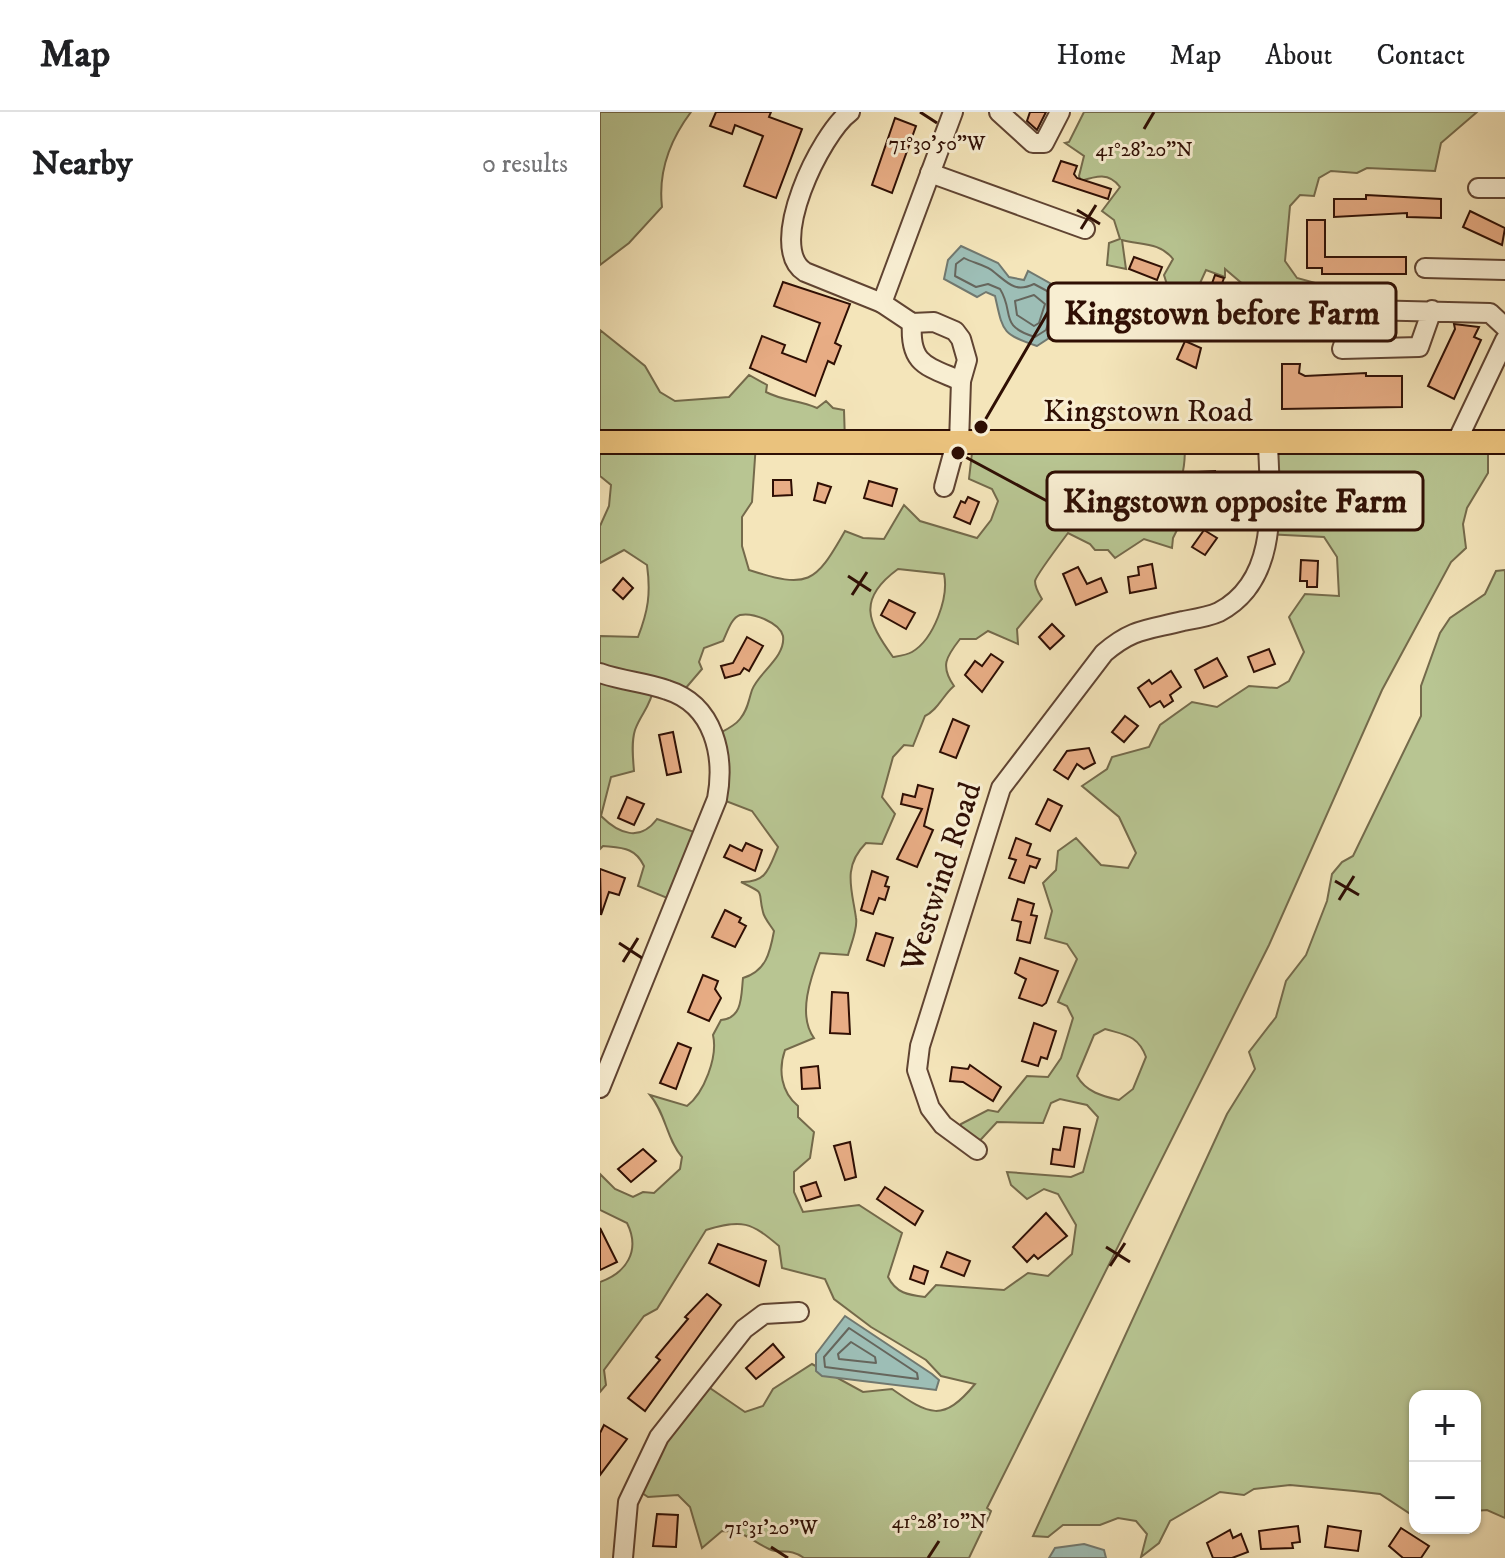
<!DOCTYPE html>
<html lang="en">
<head>
<meta charset="utf-8">
<style>
	body { margin:0; font-family:"IM FELL DW Pica",serif; background:#f2f2f2; color:#202124 }
	.controls { position:absolute; right:24px; bottom:24px; display:grid; overflow:hidden; border-radius:16px; box-shadow:0 2px 6px #0004 }
	.controls button { width:72px; height:72px; display:grid; place-items:center; padding:0; border:0; border-bottom:2px solid #e0e0e0; background:#fff; color:#202124; font:40px sans-serif }
	.list { margin:0; padding:0; list-style:none }
	h2 { display:flex; justify-content:space-between; align-items:center; height:104px; margin:0; padding:0 32px; font-size:34px }
	h2 small { font-size:26px; font-weight:400; color:#757577 }
	.map { position:relative; flex:none; width:905px; height:1446px; overflow:hidden }
	header { display:flex; align-items:center; gap:48px; box-sizing:border-box; height:112px; padding:0 40px; background:#fff; border-bottom:2px solid #e0e0e0 }
	header strong { font-size:38px }
	nav { display:flex; gap:44px; margin-inline-start:auto; font-size:28px }
	main { display:flex }
	aside { flex:1; background:#fff }
	.map>svg:first-child { display:block }
	.green { fill:#b8c592; stroke:#746a4b; stroke-width:2; fill-rule:evenodd }
	.water { fill:#9dbeb6; stroke:#71786f; stroke-width:2 }
	.lines { fill:none; stroke-linecap:round; stroke-linejoin:round }
	.shore { stroke:#66665d; stroke-width:2 }
	.building { fill:#e8ad85; stroke:#2f0f04; stroke-width:2 }
	.minor-casing { stroke:#604432; stroke-width:22 }
	.major-casing { stroke:#2f0f04; stroke-width:26 }
	.minor { stroke:#f8eed2; stroke-width:18 }
	.major { stroke:#eac27d; stroke-width:22 }
	.ticks { fill:none; stroke:#2f0f04; stroke-width:3 }
	.labels { text-anchor:middle; dominant-baseline:central; stroke-width:6; stroke-linejoin:round; paint-order:stroke }
	.street-label { font-size:32px; fill:#2f0f04; stroke:#f8eed2 }
	.ticks-label { font-size:20px; text-anchor:middle; fill:#2f0f04; stroke:#f8eed2; stroke-width:6; stroke-linejoin:round; paint-order:stroke }
	.leader { fill:none; stroke:#2f0f04; stroke-width:3 }
	.callout-dot { fill:#2f0f04; stroke:#f8eed2; stroke-width:3 }
	.callout { fill:#f8eed2; stroke:#2f0f04; stroke-width:3 }
	.callout-label { font-size:34px; text-anchor:middle; font-weight:bold; fill:#2f0f04 }
</style>
</head>
<body>
<header>
<strong>Map</strong>
<nav><a>Home</a><a>Map</a><a>About</a><a>Contact</a></nav>
</header>
<main>
<aside>
<h2>Nearby<small>0 results</small></h2>
<ul class="list">
</ul>
</aside>
<div class="map">
<svg width="905" height="1446" viewBox="0 0 905 1446">
	<rect width="100%" height="100%" fill="#f4e5ba"/>
	<filter id="stains"><feTurbulence type="fractalNoise" baseFrequency=".0025" numOctaves="4"/><feColorMatrix values="0 0 0 0 .2 0 0 0 0 .09 0 0 0 0 .02 0 0 0 .5 -.17"/></filter>
	<radialGradient id="worn" r=".72"><stop offset=".6" stop-color="#630" stop-opacity="0"/><stop offset="1" stop-color="#630" stop-opacity=".3"/></radialGradient>
	<!-- green -->
	<g class="green">
		<path d="M0,0h91c-21,28 -33,60 -29,95l-33,36 -29,22z"/>
		<path d="M484,0h393l-36,31 -6,28 -68,-3 -10,5 -26,-2 -12,7 -5,18 -14,-1 -10,11 -5,55 12,17 22,6c-13,13 -22,16 -16,37l-12,15 -26,-33 -40,-34v8l-19,-7 -11,24 3,10 -28,-10 -6,-19 9,-16c-13,-17 -33,-14 -51,-19l4,29 -19,-4 2,-22 11,-4 -6,-19 -12,-9 18,-24c-11,-15 -24,-11 -39,-6l-2,-5 5,-20 -19,-13 4,-1z"/>
		<path d="M0,218l45,36 15,26 15,9 54,-4 20,-22 18,10 -1,7c17,9 33,8 51,16l9,-7 7,7 11,2 1,32 -89,1 -4,59 -10,15v29l7,24c59,19 66,14 96,-39l18,7 21,1 20,-34 16,16 57,17 14,-18 7,-19 -6,-12 -23,-10 4,-35h212c0,9 0,18 -2,27 -4,21 -21,21 1,45l-11,22 -1,10 -28,-9 -29,19 -7,-8h-13l-5,-6 -22,-11c-6,8 -32,43 -33,48 0,7 4,13 7,18l-25,30 1,15 -30,-13 -12,8h-16c-14,18 -20,27 -6,47 -11,9 -16,24 -29,30l-12,30 -9,-1 -11,12 -11,40 13,17 -13,30 -16,-1c-24,24 -14,46 -10,75 2,10 -5,26 -8,37l-28,-2c-9,24 -23,62 -6,85l-29,12c-7,20 -4,42 13,56v11l16,15 -4,26 -16,14v20l9,20 56,-7 43,28 -14,44c8,16 20,18 37,20l11,-12 68,5 24,-17 20,3 24,-22 4,-29 -18,-31 -14,-5 -17,10 -16,-14 -4,-13 64,5 12,-5 15,-55 -11,-12 -27,-6 -9,4 -8,20 -46,-1 -23,25 -16,-9 3,-14 27,-14 10,2 29,-36 21,1 13,-19 12,-40 -6,-12 -9,-4 19,-43 -10,-15 -22,-6 7,-27 -9,-28 13,-13 2,-19 18,-13 25,27 27,3 8,-15 -17,-36 -37,-31 25,-17 5,-12 37,-10 11,-22 32,-23 25,5 32,-21 28,2 12,-7 15,-29 -15,-35 16,-23 34,2 -2,-39 -13,-20 -58,-3 2,-85 220,-5v29l-21,35 -4,16 3,24 -15,14 -69,128 -113,255 -282,563 4,3 -2,5 -20,42h-165c-15,-11 -22,-3 -35,-9 -21,-10 -21,-17 -47,-18l-20,17 -12,-41 -12,-12 -30,2 -12,-8 65,-107 44,30 18,-6 10,-17 39,-25 51,28 29,-3c37,26 51,34 83,-5l-34,-8 -15,-16 -55,-33 -37,-28 -9,-20 -43,-11 -3,-22c-28,-24 -37,-27 -73,-16l-49,79 -13,7 -40,54 2,15 -6,7v-110c26,-9 41,-31 27,-59l-27,-13v-36l15,15 18,8 10,-5 11,1 26,-24 2,-12c-16,-19 -16,-43 -32,-62l37,11c17,-13 31,-49 26,-71l8,-15c22,-2 20,-24 22,-42 23,-7 27,-25 31,-47 -3,-5 -10,-13 -11,-19 -6,-23 4,-17 -22,-30 26,1 28,-14 37,-35l-26,-36 -34,-13 -4,-62c9,-5 20,-9 26,-17 8,-10 8,-17 12,-29 6,-17 34,-33 31,-54 -3,-13 -30,-24 -43,-21 -9,3 -13,18 -17,26l-19,7 -5,14 3,7 -23,27 -25,-9c-4,21 -13,26 -19,43 -4,13 -2,28 -1,41l-23,6 -10,39c18,18 39,26 56,3l43,15 -28,66 -34,-14 6,-20c-9,-19 -22,-18 -41,-20l-3,3v-213l38,1c10,-26 13,-43 9,-72l-23,-15 -24,13v-37l9,-20 2,-21 -11,-9zM298,457l46,5c5,23 -10,65 -32,78 -5,3 -13,4 -19,5 -26,-36 -36,-58 5,-88zM505,917c20,6 33,6 41,28l-13,32 -14,11c-17,-4 -33,-8 -42,-24l17,-41z"/>
		<polygon points="905,458 905,1406 887,1398 875,1399 875,1284 815,1284 815,1398 812,1403 780,1382 754,1379 690,1373 654,1377 644,1383 620,1380 570,1409 559,1431 541,1445 547,1422 536,1409 518,1406 500,1413 463,1413 448,1425 433,1424 627,1002 655,957 649,940 676,905 686,869 706,843 727,789 732,762 742,750 753,744 821,604 821,574 840,521 850,506 885,482 896,459"/>
	</g>
	<!-- water -->
	<g class="water">
		<path d="M361,134l37,17 11,14 15,3 4,-9 27,15 9,14 -12,36 -15,10c-36,-12 -34,-15 -42,-50l-9,-4 -9,5 -33,-18 4,-19z"/>
		<polygon points="245,1204 332,1262 339,1268 336,1278 222,1264 216,1259 216,1242"/>
		<polygon points="484,1432 504,1438 506,1446 449,1446 455,1436"/>
	</g>
	<g class="lines">
		<!-- shore -->
		<g class="shore">
			<path d="M364,146c9,5 23,7 30,14 14,11 21,21 40,12l15,8 6,11 -9,27 -11,7c-37,-11 -20,-24 -35,-48l-12,-5 -12,3 -21,-11 1,-12z"/>
			<polygon points="434,183 445,192 439,211 434,214 417,203 415,189"/>
			<polygon points="249,1216 317,1261 318,1267 225,1255 224,1245"/>
			<polygon points="251,1230 275,1245 276,1251 239,1247 238,1242"/>
		</g>
	</g>
	<!-- building -->
	<g class="building">
		<polygon points="116,0 171,0 169,5 202,17 176,86 144,74 163,24 135,13 132,22 110,14"/>
		<polygon points="430,0 446,0 437,18 427,9"/>
		<polygon points="295,6 316,14 292,81 272,73"/>
		<polygon points="461,49 477,54 474,62 477,66 511,77 508,87 453,69"/>
		<polygon points="766,83 841,87 841,106 807,105 807,101 734,105 734,87 766,87"/>
		<polygon points="870,99 905,116 902,133 863,115"/>
		<polygon points="707,108 725,108 725,145 806,145 806,162 722,162 722,156 707,156"/>
		<polygon points="534,145 562,155 557,168 529,157"/>
		<polygon points="615,163 624,166 613,197 604,194"/>
		<polygon points="183,170 250,192 235,231 241,234 234,252 228,249 215,284 150,256 162,224 185,233 182,241 206,250 220,211 174,194"/>
		<polygon points="854,212 879,215 874,225 881,228 854,287 828,274 855,217"/>
		<polygon points="585,229 601,236 596,256 577,247"/>
		<polygon points="682,252 700,252 699,261 705,264 766,261 766,264 802,264 802,295 682,297"/>
		<polygon points="615,359 615,381 599,381 598,360"/>
		<polygon points="173,368 191,368 192,383 173,384"/>
		<polygon points="269,369 297,377 292,394 264,386"/>
		<polygon points="218,371 231,375 225,391 214,388"/>
		<polygon points="368,385 379,390 370,412 354,405 361,389 365,391"/>
		<polygon points="604,418 617,426 605,443 592,435"/>
		<polygon points="701,448 718,449 717,475 707,475 707,469 700,469"/>
		<polygon points="552,452 556,476 530,481 528,465 539,463 538,455"/>
		<polygon points="478,455 487,472 501,466 507,480 476,493 463,462"/>
		<polygon points="23,466 33,476 23,487 13,478"/>
		<polygon points="289,488 315,501 306,517 281,503"/>
		<polygon points="452,512 464,524 450,537 439,525"/>
		<polygon points="147,525 163,534 149,559 144,556 140,562 125,566 121,554 133,551"/>
		<polygon points="669,537 675,552 654,560 648,545"/>
		<polygon points="391,542 403,550 382,580 365,563 375,549 382,554"/>
		<polygon points="617,546 627,564 604,576 595,558"/>
		<polygon points="571,559 581,575 570,583 573,589 564,595 560,589 550,595 538,576 549,568 552,572"/>
		<polygon points="525,604 538,614 524,630 512,620"/>
		<polygon points="353,607 369,614 356,646 340,640"/>
		<polygon points="73,620 81,660 67,663 59,623"/>
		<polygon points="489,636 495,651 484,657 477,652 468,667 454,658 467,639"/>
		<polygon points="318,673 333,677 324,714 333,718 317,755 297,747 322,697 301,692 303,682 315,685"/>
		<polygon points="27,685 44,692 34,713 18,706"/>
		<polygon points="448,687 462,694 450,719 436,712"/>
		<polygon points="416,726 431,732 427,743 440,747 436,756 430,754 424,771 409,766 416,748 409,746"/>
		<polygon points="146,731 162,738 155,759 124,745 130,733 142,739"/>
		<polygon points="0,757 25,766 19,783 9,780 1,803"/>
		<polygon points="272,759 288,765 285,774 289,775 285,788 279,786 273,802 261,798"/>
		<polygon points="418,787 434,792 431,803 437,804 430,831 417,828 421,810 412,808"/>
		<polygon points="125,798 141,806 139,810 146,814 135,835 112,825"/>
		<polygon points="276,821 293,826 284,854 267,848"/>
		<polygon points="420,846 458,859 446,891 442,894 419,886 426,867 415,861"/>
		<polygon points="103,863 118,869 115,877 121,886 109,909 88,900"/>
		<polygon points="232,880 248,881 250,922 230,921"/>
		<polygon points="434,911 456,919 447,947 441,945 438,954 422,949"/>
		<polygon points="78,931 91,936 76,977 60,971"/>
		<polygon points="370,953 401,975 393,989 363,970 350,969 352,955 368,957"/>
		<polygon points="218,954 220,976 202,977 201,956"/>
		<polygon points="464,1015 480,1017 474,1055 451,1052 453,1037 460,1038"/>
		<polygon points="250,1030 256,1065 245,1068 234,1034"/>
		<polygon points="43,1037 56,1049 31,1070 18,1057"/>
		<polygon points="216,1070 221,1084 206,1089 201,1075"/>
		<polygon points="285,1075 323,1099 315,1113 277,1087"/>
		<polygon points="446,1101 467,1124 438,1147 434,1143 427,1150 413,1135"/>
		<polygon points="0,1116 17,1150 0,1158"/>
		<polygon points="118,1132 166,1149 159,1174 109,1151"/>
		<polygon points="347,1140 370,1149 364,1164 341,1155"/>
		<polygon points="314,1154 328,1159 324,1172 310,1167"/>
		<polygon points="107,1182 121,1193 45,1299 28,1286 60,1248 56,1245 88,1207 85,1205"/>
		<polygon points="173,1232 184,1245 156,1267 146,1256"/>
		<polygon points="4,1313 27,1327 0,1363 0,1321"/>
		<polygon points="57,1402 78,1403 76,1435 53,1434"/>
		<polygon points="698,1414 700,1430 692,1431 693,1436 661,1437 659,1419"/>
		<polygon points="728,1414 761,1419 758,1439 725,1435"/>
		<polygon points="801,1416 829,1434 821,1446 803,1446 789,1434"/>
		<polygon points="630,1418 633,1426 641,1422 648,1440 632,1446 613,1446 607,1431"/>
	</g>
	<g class="lines">
		<defs>
			<g id="minor">
				<path d="M250,0c-29,21 -85,135 -45,160l77,31"/>
				<polyline points="353,0 282,191 312,211 334,210 355,219 361,227 367,248 361,269 359,331"/>
				<polyline points="399,0 433,31 444,31 460,0"/>
				<polyline points="330,61 485,117"/>
				<polyline points="878,76 905,76"/>
				<polyline points="825,156 905,158"/>
				<polyline points="832,198 819,235 742,237 751,211 765,198 890,201 905,215"/>
				<path d="M312,211c-3,42 15,43 49,58"/>
				<polyline points="857,329 905,228"/>
				<polyline points="344,375 356,331"/>
				<path d="M0,561c22,8 45,9 67,17 48,15 58,67 50,109l-117,289"/>
				<path d="M377,1038l-34,-25 -13,-17 -13,-38 3,-24 81,-258 103,-135c29,-25 44,-23 79,-32 11,-2 25,-4 36,-9 61,-32 51,-111 49,-168"/>
				<polyline points="23,1446 28,1390 59,1325 144,1217 164,1202 199,1200"/>
			</g>
			<polyline id="major" points="0,330 905,330"/>
		</defs>
		<!-- minor casing -->
		<use href="#minor" class="minor-casing"/>
		<!-- major casing -->
		<use href="#major" class="major-casing"/>
		<!-- minor -->
		<use href="#minor" class="minor"/>
		<!-- major -->
		<use href="#major" class="major"/>
	</g>
	<!-- ticks -->
	<path class="ticks" d="M320,0l17,11M544,17l10,-17M477,98l23,14M481,117l15,-24M248,464l23,15M252,483l15,-23M735,769l24,14M739,788l15,-24M19,831l23,15M23,850l15,-24M506,1135l24,15M510,1154l15,-23M171,1435l17,11M328,1446l11,-17"/>
	<g class="labels">
		<!-- street labels -->
		<g class="street-label">
			<text x="548" y="300">Kingstown Road</text>
			<text transform="translate(342 765) rotate(-72)">Westwind Road</text>
		</g>
	</g>
	<g class="ticks-label">
		<text x="337" y="38">71°30'50"W</text>
		<text x="544" y="44">41°28'20"N</text>
		<text x="339" y="1416">41°28'10"N</text>
		<text x="171" y="1422">71°31'20"W</text>
	</g>
	<!-- callouts -->
	<path class="leader" d="M381 315L448 200M358 341L447 389"/>
	<g class="callout-dot">
		<circle cx="381" cy="315" r="8"/>
		<circle cx="358" cy="341" r="8"/>
	</g>
	<g class="callout">
		<rect x="448" y="171" width="348" height="58" rx="8"/>
		<rect x="447" y="360" width="376" height="58" rx="8"/>
	</g>
	<g class="callout-label">
		<text x="622" y="212">Kingstown before Farm</text>
		<text x="635" y="400">Kingstown opposite Farm</text>
	</g>
	<rect width="100%" height="100%" filter="url(#stains)"/>
	<rect width="100%" height="100%" fill="url(#worn)"/>
</svg>
<div class="controls">
<button>+</button>
<button>−</button>
</div>
</div>
</main>
</body>
</html>
